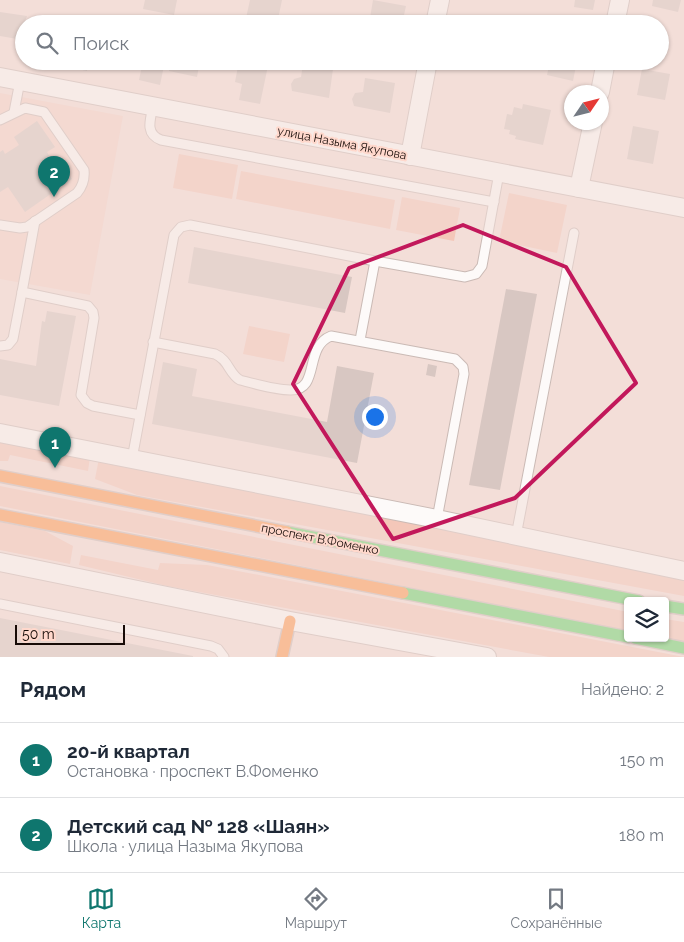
<!DOCTYPE html>
<html lang="ru">
<head>
<meta charset="utf-8">
<style>
	body { margin:0; font-family:Raleway,sans-serif; background:#f2f2f3; color:#1f2937 }
	.controls { position:absolute; right:15px; bottom:15px; display:grid; overflow:hidden; border-radius:5px; box-shadow:0 1px 4px #0004 }
	.controls button { width:45px; height:45px; display:grid; place-items:center; padding:0; border:0; border-bottom:1px solid #e0e1e3; background:#fff; color:#1f2937; font:25px sans-serif }
	.compass { position:absolute; left:564px; top:85px; width:45px; height:45px; border-radius:50%; background:#fff; box-shadow:0 1px 4px #0004; rotate:55deg }
	.scale { position:absolute; left:15px; bottom:12px; width:110px; box-sizing:border-box; padding-left:5px; border:2px solid #170b07; border-top:0; font-size:14px; line-height:18px; white-space:nowrap; color:#170b07; -webkit-text-stroke:4px #ffd8cc; paint-order:stroke }
	.you { position:absolute; left:374px; top:416px; width:18px; height:18px; margin:-12px; border:4px solid #fff; border-radius:50%; background:#1a73e8; box-shadow:0 0 0 8px #1a73e833 }
	.badge { display:grid; place-items:center; width:32px; height:32px; border-radius:50%; background:#0f766e; color:#fff; font-size:16px; font-weight:700 }
	.pin { position:absolute; translate:-50% -41px; filter:drop-shadow(0 1px 2px #0008) }
	.pin::after { content:''; position:absolute; top:26px; width:18px; height:15px; background:inherit; clip-path:polygon(0 0,100% 0,50% 100%) }
	.list { margin:0; padding:0; list-style:none }
	h2 { display:flex; justify-content:space-between; align-items:center; height:65px; margin:0; padding:0 20px; font-size:21px }
	h2 small { font-size:16px; font-weight:400; color:#747a83 }
	.list li { display:grid; grid-template-columns:32px 1fr auto; gap:15px; align-items:center; box-sizing:border-box; height:75px; padding:0 20px; border-top:1px solid #e0e1e3 }
	.list b { display:block; font-size:19px; white-space:nowrap }
	.list p { margin:0; font-size:16px; white-space:nowrap; color:#747a83 }
	.list em { font-size:16px; font-style:normal; color:#747a83 }
	.icon { flex:none; width:28px; height:28px; fill:none; stroke:currentColor; stroke-width:2; stroke-linecap:round; stroke-linejoin:round }
	.map { position:relative; flex:none; width:684px; height:657px; overflow:hidden }
	.search { position:absolute; background:#fff; box-shadow:0 1px 4px #0004; left:15px; right:15px; top:15px; height:55px; display:flex; align-items:center; gap:12px; box-sizing:border-box; padding:0 18px; border-radius:28px; color:#747a83; font-size:19px }
	.sheet { height:215px; background:#fff }
	nav { display:flex; justify-content:space-around; align-items:center; box-sizing:border-box; height:70px; border-top:1px solid #e0e1e3; background:#fff; font-size:14px; color:#747a83 }
	nav a { display:grid; justify-items:center; gap:2px }
	nav .on { color:#0f766e }
	.map>svg:first-child { display:block }
	.built { fill:#f5d3c8 }
	.green { fill:#f4c7b9 }
	.building { fill:#d8c7c2 }
	.lines { fill:none; stroke-linecap:round; stroke-linejoin:round }
	.lane-casing { stroke:#cabab5; stroke-width:11 }
	.street-casing { stroke:#cabab5; stroke-width:20 }
	.fast-casing { stroke:#cabab5; stroke-width:14 }
	.slow-casing { stroke:#cabab5; stroke-width:14 }
	.lane { stroke:#fdfaf9; stroke-width:9 }
	.street { stroke:#fdfaf9; stroke-width:18 }
	.fast { stroke:#63d668; stroke-width:11 }
	.slow { stroke:#ff974d; stroke-width:11 }
	.marked { fill:none; stroke:#c2185b; stroke-width:4; stroke-linejoin:round }
	.labels { text-anchor:middle; dominant-baseline:central; stroke-width:4; stroke-linejoin:round; paint-order:stroke }
	.street-label { font-size:12px; fill:#170b07; stroke:#ffd8cc }
</style>
</head>
<body>
<div class="map">
<svg width="684" height="657" viewBox="0 0 684 657">
	<rect width="100%" height="100%" fill="#f3ded8"/>
	<!-- built -->
	<polygon class="built" points="0,93 123,116 90,295 0,279"/>
	<!-- green -->
	<g class="green">
		<polygon points="179,154 238,165 232,199 173,188"/>
		<polygon points="241,171 395,200 390,229 236,199"/>
		<polygon points="509,193 567,205 557,253 499,241"/>
		<polygon points="402,197 460,208 454,241 396,230"/>
		<polygon points="249,326 290,334 284,362 243,354"/>
		<polygon points="0,439 90,457 88,471 10,455 8,461 0,461"/>
		<polygon points="99,458 684,574 684,596 137,495 95,479"/>
		<polygon points="0,486 628,612 628,631 0,506"/>
		<polygon points="0,522 45,531 73,546 70,564 0,550"/>
		<polygon points="81,555 158,570 160,563 207,565 684,657 549,657 167,586 79,565"/>
		<polygon points="665,619 684,622 684,643 665,638"/>
	</g>
	<!-- building -->
	<g class="building">
		<polygon points="145,0 177,0 174,15 143,9"/>
		<polygon points="250,0 282,0 277,24 246,18"/>
		<polygon points="373,0 406,6 402,24 369,24"/>
		<polygon points="575,0 595,0 593,10 574,7"/>
		<polygon points="653,0 681,0 678,12 652,6"/>
		<polygon points="0,12 27,16 24,24 23,40 0,36"/>
		<polygon points="152,18 173,22 173,24 151,24"/>
		<polygon points="74,61 88,61 87,71 73,68"/>
		<polygon points="143,61 165,61 160,85 139,80"/>
		<polygon points="171,61 200,61 197,77 169,71"/>
		<polygon points="239,61 269,61 260,104 239,100 242,84 235,82"/>
		<polygon points="550,61 577,61 573,81 547,75"/>
		<polygon points="303,64 333,69 329,98 292,91 291,84 294,79 301,77"/>
		<polygon points="642,69 670,74 665,100 637,95"/>
		<polygon points="365,78 395,83 390,113 354,106 352,99 355,93 363,92"/>
		<polygon points="523,104 551,110 543,145 515,139 516,136 509,134 510,130 504,129 507,114 512,115 514,107 522,109"/>
		<polygon points="37,121 55,147 47,152 51,159 56,155 72,179 25,212 8,187 0,192 0,152 3,150 5,154 19,145 14,137"/>
		<polygon points="633,126 659,131 653,164 627,159"/>
		<polygon points="194,247 352,277 345,313 188,283"/>
		<polygon points="506,289 537,294 500,490 469,485"/>
		<polygon points="47,311 76,316 59,406 0,395 0,359 36,366 42,321 45,322"/>
		<polygon points="163,362 197,369 192,396 327,422 337,366 374,373 357,463 152,424"/>
		<polygon points="428,364 437,366 435,377 426,375"/>
		<polygon points="0,618 193,656 193,657 0,657"/>
	</g>
	<g class="lines">
		<defs>
			<g id="lane">
				<path d="M153,107c-3,13 -8,27 8,33l333,62"/>
				<polyline points="14,112 20,81"/>
				<path d="M0,120l25,-12 19,4 40,58c1,9 -1,16 -7,23l-50,34 -7,1 -20,-3"/>
				<polyline points="375,261 465,277 476,274 482,266 499,173"/>
				<polyline points="22,292 35,221"/>
				<path d="M153,342l62,12c14,6 14,20 25,26 15,4 35,10 50,10 31,1 13,-43 41,-54l124,23 8,8 1,7 -27,145"/>
				<polyline points="0,346 8,345 13,339 22,292 88,306 93,312 94,318 81,395 87,403 93,406 140,415"/>
				<polyline points="132,459 174,235 181,227 190,225 375,261 360,340"/>
				<polyline points="516,536 574,233"/>
				<polyline points="0,604 211,646 218,649 224,657"/>
			</g>
			<g id="street">
				<polyline points="435,24 440,0"/>
				<polyline points="615,24 620,0"/>
				<polyline points="0,77 684,208"/>
				<polyline points="600,92 606,61"/>
				<polyline points="410,156 428,61"/>
				<polyline points="579,188 593,122"/>
				<polyline points="0,433 437,519 684,571"/>
				<polyline points="0,562 290,621 487,657"/>
			</g>
			<g id="fast">
				<polyline points="287,532 639,601"/>
				<polyline points="403,593 628,637"/>
				<polyline points="665,606 684,609"/>
				<polyline points="635,638 684,648"/>
			</g>
			<g id="slow">
				<polyline points="0,476 287,532"/>
				<polyline points="0,515 403,593"/>
				<polyline points="282,657 290,621"/>
			</g>
		</defs>
		<!-- lane casing -->
		<use href="#lane" class="lane-casing"/>
		<!-- street casing -->
		<use href="#street" class="street-casing"/>
		<!-- fast casing -->
		<use href="#fast" class="fast-casing"/>
		<!-- slow casing -->
		<use href="#slow" class="slow-casing"/>
		<!-- lane -->
		<use href="#lane" class="lane"/>
		<!-- street -->
		<use href="#street" class="street"/>
		<!-- fast -->
		<use href="#fast" class="fast"/>
		<!-- slow -->
		<use href="#slow" class="slow"/>
	</g>
	<!-- marked area -->
	<path d="M0 0H684V657H0ZM463,225l103,42 70,116 -121,115 -122,41 -100,-155 56,-116z" fill="#f3ded8" fill-opacity=".55" fill-rule="evenodd"/>
	<path class="marked" d="M463,225l103,42 70,116 -121,115 -122,41 -100,-155 56,-116z"/>
	<g class="labels">
		<!-- street labels -->
		<g class="street-label">
			<text transform="translate(342 143) rotate(11)">улица Назыма Якупова</text>
			<text transform="translate(320 539) rotate(11)">проспект В.Фоменко</text>
		</g>
	</g>
</svg>
<div class="controls">
<button><svg class="icon" aria-label="layers" viewBox="0 0 24 24"><path d="M12 4l9 5-9 5-9-5zM3 14l9 5 9-5"/></svg></button>
</div>
<svg class="compass" viewBox="-18 -18 36 36"><path d="M0-13l5 13h-10z" fill="#e53935"/><path d="M0 13l5-13h-10z" fill="#747a83"/></svg>
<div class="scale">50 m</div>
<div class="you"></div>
<div class="pin badge" style="left:55px;top:468px">1</div>
<div class="pin badge" style="left:54px;top:197px">2</div>
<div class="search"><svg class="icon" aria-label="search" viewBox="0 0 24 24"><circle cx="10" cy="10" r="6"/><path d="M15 15l6 6"/></svg>Поиск</div>
</div>
<section class="sheet">
<h2>Рядом<small>Найдено: 2</small></h2>
<ul class="list">
<li><span class="badge">1</span><div><b>20-й квартал</b><p>Остановка · проспект В.Фоменко</p></div><em>150 m</em></li>
<li><span class="badge">2</span><div><b>Детский сад № 128 «Шаян»</b><p>Школа · улица Назыма Якупова</p></div><em>180 m</em></li>
</ul>
</section>
<nav>
<a class="on"><svg class="icon" aria-label="map" viewBox="0 0 24 24"><path d="M3 6l6-2 6 2 6-2v14l-6 2-6-2-6 2zM9 4v14M15 6v14"/></svg>Карта</a>
<a><svg class="icon" aria-label="directions" viewBox="0 0 24 24"><path d="M12 3l9 9-9 9-9-9zM9 14v-3h6M13 9l2 2-2 2"/></svg>Маршрут</a>
<a><svg class="icon" aria-label="saved" viewBox="0 0 24 24"><path d="M7 4h10v16l-5-4-5 4z"/></svg>Сохранённые</a>
</nav>
</body>
</html>
